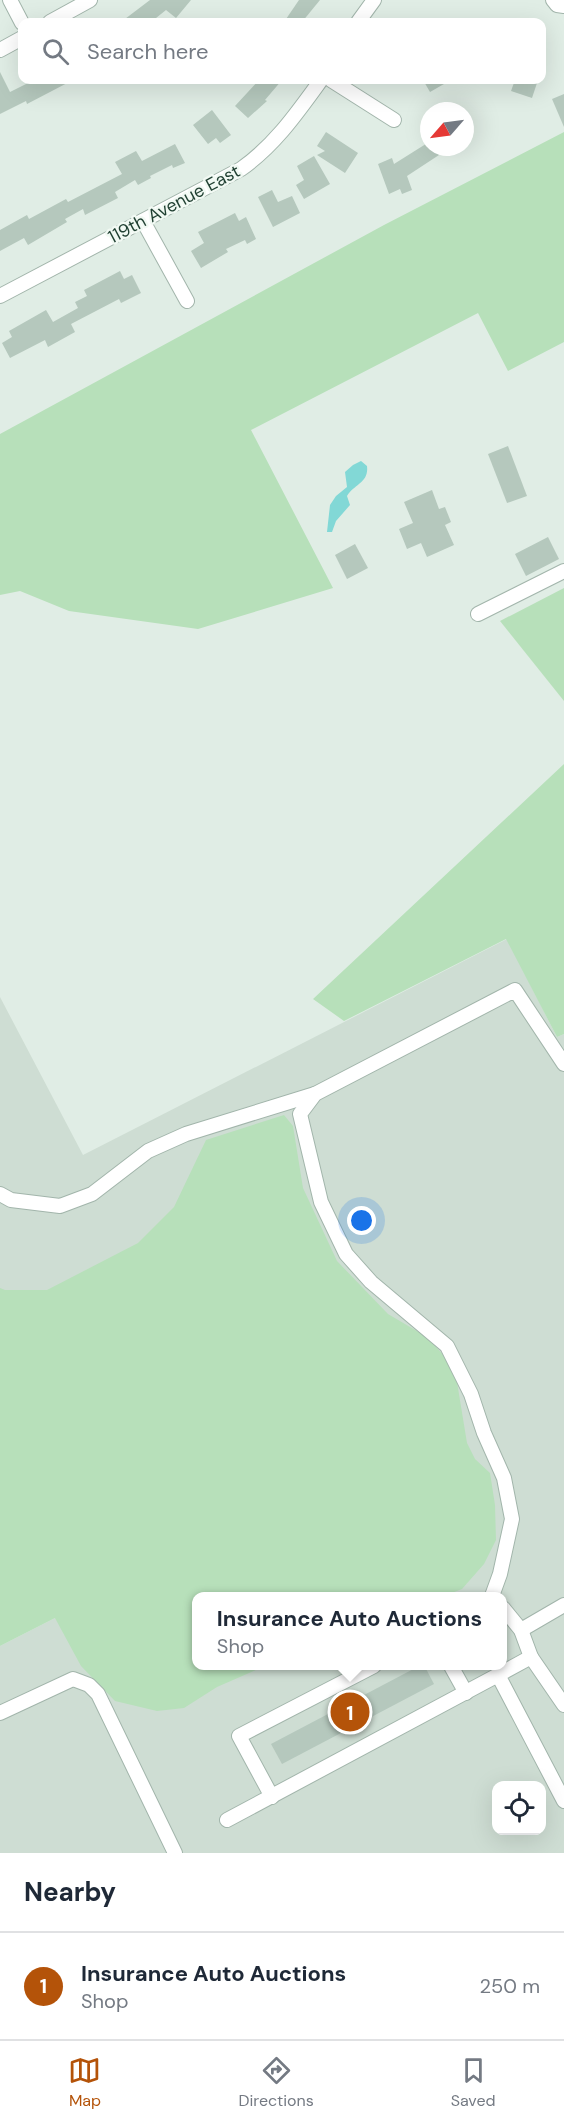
<!DOCTYPE html>
<html lang="en">
<head>
<meta charset="utf-8">
<style>
	body { margin:0; font-family:"DM Sans",sans-serif; background:#f6f6f7; color:#1f2937 }
	.controls { position:absolute; right:18px; bottom:18px; display:grid; overflow:hidden; border-radius:12px; box-shadow:0 6px 24px #0002 }
	.controls button { width:54px; height:54px; display:grid; place-items:center; padding:0; border:0; border-bottom:2px solid #e0e1e3; background:#fff; color:#1f2937; font:30px sans-serif }
	.compass { position:absolute; left:420px; top:102px; width:54px; height:54px; border-radius:50%; background:#fff; box-shadow:0 6px 24px #0002; rotate:242deg }
	.you { position:absolute; left:362px; top:1221px; width:21px; height:21px; margin:-15px; border:4px solid #fff; border-radius:50%; background:#1a73e8; box-shadow:0 0 0 9px #1a73e833 }
	.badge { display:grid; place-items:center; width:39px; height:39px; border-radius:50%; background:#b45309; color:#fff; font-size:20px; font-weight:700 }
	.pin { position:absolute; translate:-50% -50%; border:3px solid #fff; box-shadow:0 2px 6px #0006 }
	.popup { position:absolute; left:192px; top:1592px; width:315px; height:78px; box-sizing:border-box; display:grid; place-content:center; border-radius:12px; background:#fff; filter:drop-shadow(0 2px 4px #0005); font-size:20px; white-space:nowrap; color:#747a83 }
	.popup b { font-size:22px; color:#1f2937 }
	.popup::after { content:''; position:absolute; left:50%; top:100%; margin-left:-12px; border:12px solid transparent; border-top-color:#fff }
	.list { margin:0; padding:0; list-style:none }
	h2 { display:flex; justify-content:space-between; align-items:center; height:78px; margin:0; padding:0 24px; font-size:26px }
	h2 small { font-size:20px; font-weight:400; color:#747a83 }
	.list li { display:grid; grid-template-columns:39px 1fr auto; gap:18px; align-items:center; box-sizing:border-box; height:108px; padding:0 24px; border-top:2px solid #e0e1e3 }
	.list b { display:block; font-size:22px; white-space:nowrap }
	.list p { margin:0; font-size:20px; white-space:nowrap; color:#747a83 }
	.list em { font-size:20px; font-style:normal; color:#747a83 }
	.icon { flex:none; width:33px; height:33px; fill:none; stroke:currentColor; stroke-width:2; stroke-linecap:round; stroke-linejoin:round }
	.map { position:relative; flex:none; width:564px; height:1853px; overflow:hidden }
	.search { position:absolute; background:#fff; box-shadow:0 6px 24px #0002; left:18px; right:18px; top:18px; height:66px; display:flex; align-items:center; gap:15px; box-sizing:border-box; padding:0 21px; border-radius:12px; color:#747a83; font-size:22px }
	.sheet { height:186px; background:#fff }
	nav { display:flex; justify-content:space-around; align-items:center; box-sizing:border-box; height:84px; border-top:2px solid #e0e1e3; background:#fff; font-size:16px; color:#747a83 }
	nav a { display:grid; justify-items:center; gap:3px }
	nav .on { color:#b45309 }
	.map>svg:first-child { display:block }
	.built { fill:#ceddd3; fill-rule:evenodd }
	.green { fill:#b7e0ba }
	.water { fill:#82d8d6 }
	.building { fill:#b5c8bd }
	.lines { fill:none; stroke-linecap:round; stroke-linejoin:round }
	.minor-casing { stroke:#a2b5ab; stroke-width:16 }
	.minor { stroke:#fff; stroke-width:14 }
	.labels { text-anchor:middle; dominant-baseline:central; stroke-width:4.5; stroke-linejoin:round; paint-order:stroke }
	.street-label { font-size:18px; fill:#1f3f31; stroke:#f1f9f3 }
</style>
</head>
<body>
<div class="map">
<svg width="564" height="1853" viewBox="0 0 564 1853">
	<rect width="100%" height="100%" fill="#e0ede5"/>
	<!-- built -->
	<path class="built" d="M507,939l50,98 7,-3v819h-564v-207l369,-188 -369,-124v-337l83,158zM197,1596h306v70h-306zM496,1786h46v44h-46z"/>
	<!-- green -->
	<g class="green">
		<polygon points="564,132 564,342 508,371 478,313 251,430 333,588 198,629 69,611 20,591 0,595 0,434 384,225"/>
		<polygon points="564,588 564,701 500,621"/>
		<polygon points="564,764 564,1034 557,1037 506,939 344,1021 313,999"/>
		<polygon points="284,1115 293,1126 303,1188 337,1261 388,1314 427,1337 447,1359 457,1382 467,1443 475,1459 490,1473 495,1505 496,1540 484,1564 462,1589 444,1596 197,1596 197,1666 265,1666 217,1687 184,1708 157,1711 115,1701 81,1666 55,1618 0,1646 0,1288 5,1290 47,1290 138,1243 174,1207 206,1140"/>
	</g>
	<!-- water -->
	<path class="water" d="M361,461l6,5c2,17 -13,18 -20,30l3,9 -14,16 -4,11h-5l3,-27 6,-9 11,-9 -2,-15 8,-7z"/>
	<!-- building -->
	<g class="building">
		<polygon points="150,0 191,0 176,18 166,10 151,22 121,22"/>
		<polygon points="299,0 320,0 302,22 284,22"/>
		<polygon points="0,72 10,92 34,80 73,80 27,104 26,101 0,114"/>
		<polygon points="259,80 282,80 265,100 267,101 248,118 235,106"/>
		<polygon points="423,80 451,80 430,92"/>
		<polygon points="515,80 538,80 532,98 511,91"/>
		<polygon points="564,94 564,127 552,99"/>
		<polygon points="212,110 231,135 220,143 216,138 208,144 193,125"/>
		<polygon points="326,132 358,153 345,173 317,155 325,151 317,146"/>
		<polygon points="429,142 429,147 434,147 439,155 407,176 412,190 402,194 400,189 389,194 378,164 392,158 394,164"/>
		<polygon points="175,144 185,163 173,168 172,165 150,176 151,178 138,185 135,180 115,192 118,198 85,215 83,209 65,219 67,222 28,245 24,238 0,251 0,230 27,215 29,219 66,199 68,202 122,174 115,162 136,151 142,161"/>
		<polygon points="314,156 330,184 304,199 296,185 304,180 297,166"/>
		<polygon points="272,190 278,202 292,196 300,213 273,227 258,197"/>
		<polygon points="235,213 239,221 246,217 256,239 247,244 245,240 226,249 228,252 201,268 191,251 204,243 198,232"/>
		<polygon points="120,271 124,279 132,275 141,293 121,303 119,299 71,324 75,332 48,347 45,340 10,358 2,343 12,337 9,331 46,310 53,322 78,308 75,302 87,296 84,290"/>
		<polygon points="508,446 527,496 507,503 488,454"/>
		<polygon points="432,490 439,509 445,507 451,522 445,525 454,545 427,557 421,543 407,549 399,529 413,523 404,502"/>
		<polygon points="548,537 559,559 526,576 515,554"/>
		<polygon points="355,544 368,568 347,579 335,555"/>
		<polygon points="421,1665 424,1665 434,1684 282,1764 271,1744"/>
	</g>
	<g class="lines">
		<defs>
			<g id="minor">
				<polyline points="10,0 22,23"/>
				<polyline points="553,0 557,5 564,6"/>
				<polyline points="50,22 90,0"/>
				<polyline points="358,22 374,0"/>
				<polyline points="0,50 22,38"/>
				<polyline points="331,80 394,120"/>
				<polyline points="143,221 187,301"/>
				<path d="M0,296l241,-127c34,-24 56,-56 80,-89"/>
				<polyline points="478,614 564,571"/>
				<polyline points="0,1194 11,1200 60,1206 92,1194 148,1151 186,1134 315,1094"/>
				<polyline points="492,1596 500,1574 512,1519 504,1478 484,1433 471,1394 447,1346 371,1282 346,1254 321,1202 300,1114 315,1094 515,990 564,1064"/>
				<polyline points="503,1608 521,1630 531,1657"/>
				<polyline points="521,1630 564,1605"/>
				<polyline points="451,1666 466,1693"/>
				<polyline points="498,1675 531,1657 564,1705"/>
				<polyline points="0,1713 73,1679 89,1685 98,1694 175,1853"/>
				<polyline points="272,1797 239,1736 374,1666"/>
				<polyline points="227,1820 498,1675 564,1801"/>
			</g>
		</defs>
		<!-- minor casing -->
		<use href="#minor" class="minor-casing"/>
		<!-- minor -->
		<use href="#minor" class="minor"/>
	</g>
	<g class="labels">
		<!-- street labels -->
		<g class="street-label">
			<text transform="translate(174 204) rotate(-28)">119th Avenue East</text>
		</g>
	</g>
</svg>
<div class="controls">
<button><svg class="icon" aria-label="locate" viewBox="0 0 24 24"><circle cx="12" cy="12" r="6"/><path d="M12 2v4M12 18v4M2 12h4M18 12h4"/></svg></button>
</div>
<svg class="compass" viewBox="-18 -18 36 36"><path d="M0-13l5 13h-10z" fill="#e53935"/><path d="M0 13l5-13h-10z" fill="#747a83"/></svg>
<div class="you"></div>
<div class="pin badge" style="left:350px;top:1712px">1</div>
<div class="popup"><b>Insurance Auto Auctions</b>Shop</div>
<div class="search"><svg class="icon" aria-label="search" viewBox="0 0 24 24"><circle cx="10" cy="10" r="6"/><path d="M15 15l6 6"/></svg>Search here</div>
</div>
<section class="sheet">
<h2>Nearby<small></small></h2>
<ul class="list">
<li><span class="badge">1</span><div><b>Insurance Auto Auctions</b><p>Shop</p></div><em>250 m</em></li>
</ul>
</section>
<nav>
<a class="on"><svg class="icon" aria-label="map" viewBox="0 0 24 24"><path d="M3 6l6-2 6 2 6-2v14l-6 2-6-2-6 2zM9 4v14M15 6v14"/></svg>Map</a>
<a><svg class="icon" aria-label="directions" viewBox="0 0 24 24"><path d="M12 3l9 9-9 9-9-9zM9 14v-3h6M13 9l2 2-2 2"/></svg>Directions</a>
<a><svg class="icon" aria-label="saved" viewBox="0 0 24 24"><path d="M7 4h10v16l-5-4-5 4z"/></svg>Saved</a>
</nav>
</body>
</html>
